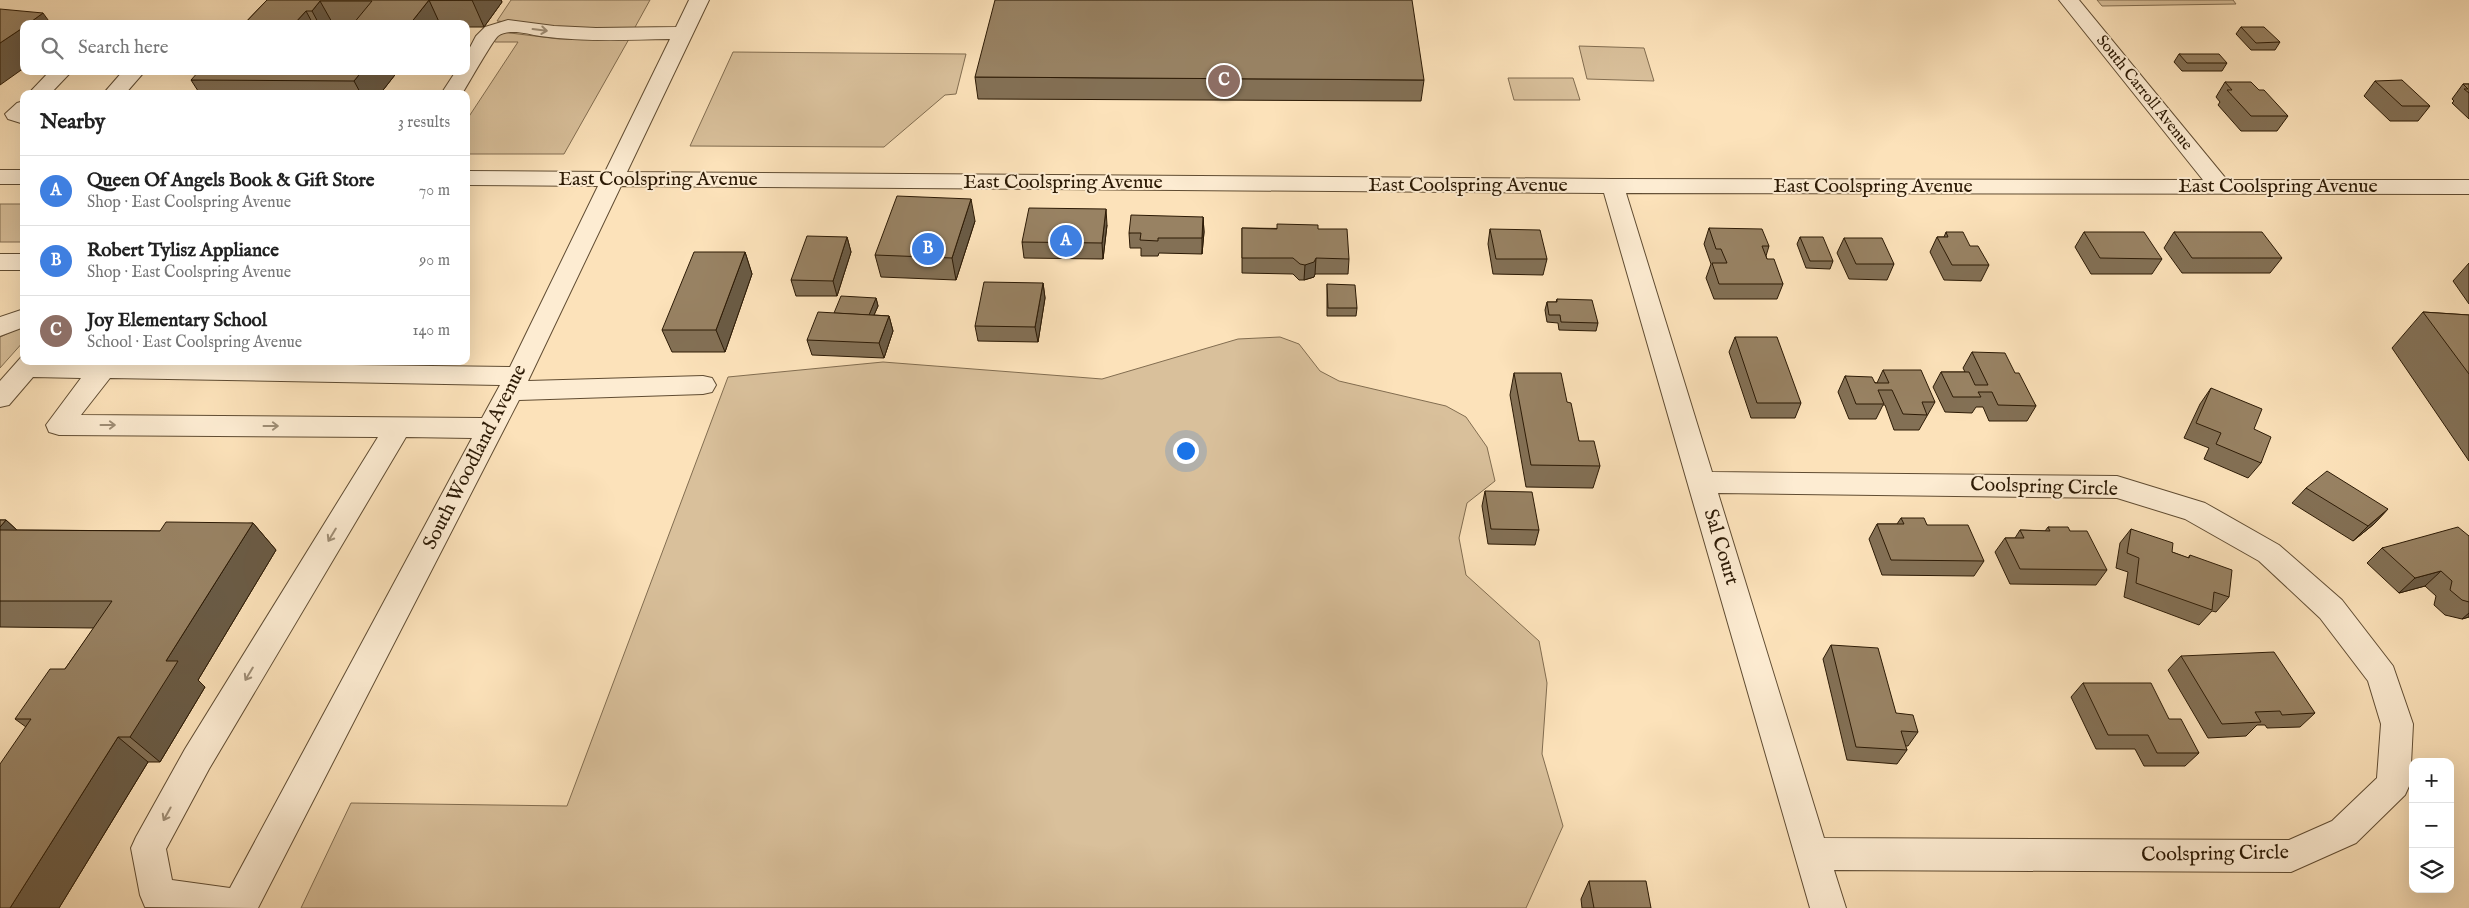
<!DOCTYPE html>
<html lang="en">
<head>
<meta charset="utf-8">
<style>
	body { margin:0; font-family:"IM FELL English",serif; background:#f2f2f2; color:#222 }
	.controls { position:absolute; right:15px; bottom:15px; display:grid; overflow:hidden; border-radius:10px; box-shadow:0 5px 20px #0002 }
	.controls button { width:45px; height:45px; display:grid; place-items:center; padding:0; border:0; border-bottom:1px solid #e0e0e0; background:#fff; color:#222; font:25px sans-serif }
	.you { position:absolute; left:1185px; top:450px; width:18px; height:18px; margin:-12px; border:4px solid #fff; border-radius:50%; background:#1a73e8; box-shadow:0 0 0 8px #1a73e833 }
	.badge { display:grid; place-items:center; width:32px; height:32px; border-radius:50%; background:#8f2418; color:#fff; font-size:16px; font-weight:700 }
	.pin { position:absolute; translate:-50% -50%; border:2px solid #fff; box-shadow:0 1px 5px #0006 }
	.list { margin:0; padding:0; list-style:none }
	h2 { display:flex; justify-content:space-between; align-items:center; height:65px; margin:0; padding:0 20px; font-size:21px }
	h2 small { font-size:16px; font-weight:400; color:#767676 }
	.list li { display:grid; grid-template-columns:32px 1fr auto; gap:15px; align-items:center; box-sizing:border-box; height:70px; padding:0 20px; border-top:1px solid #e0e0e0 }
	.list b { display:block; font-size:19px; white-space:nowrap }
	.list p { margin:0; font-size:16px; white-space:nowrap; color:#767676 }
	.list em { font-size:16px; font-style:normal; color:#767676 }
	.icon { flex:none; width:28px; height:28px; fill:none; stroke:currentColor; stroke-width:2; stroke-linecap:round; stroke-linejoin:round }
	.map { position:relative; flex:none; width:2469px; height:908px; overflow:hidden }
	.search { position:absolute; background:#fff; box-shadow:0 5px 20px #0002; left:20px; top:20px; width:450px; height:55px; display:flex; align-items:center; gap:12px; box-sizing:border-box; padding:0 18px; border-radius:10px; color:#767676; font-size:19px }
	.panel { position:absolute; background:#fff; box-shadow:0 5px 20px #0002; left:20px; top:90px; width:450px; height:275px; border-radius:10px }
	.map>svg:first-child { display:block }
	.green { fill:#d9c09b; stroke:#826d50 }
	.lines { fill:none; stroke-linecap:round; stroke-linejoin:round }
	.minor-casing { stroke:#604c32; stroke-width:2 }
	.minor { fill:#fdecd2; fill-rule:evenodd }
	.wall { fill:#837055; stroke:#2c1a05 }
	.shaded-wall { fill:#6a5b45; stroke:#2c1a05 }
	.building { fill:#988263; stroke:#2c1a05 }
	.oneway { stroke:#9f8e76 }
	.labels { text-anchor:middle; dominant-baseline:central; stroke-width:4; stroke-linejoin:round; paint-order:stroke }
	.far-street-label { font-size:16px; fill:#2c1a05; stroke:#fdecd2 }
	.street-label { font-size:20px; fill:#2c1a05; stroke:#fdecd2 }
</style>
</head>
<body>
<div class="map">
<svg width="2469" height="908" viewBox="0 0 2469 908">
	<rect width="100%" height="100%" fill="#fce2ba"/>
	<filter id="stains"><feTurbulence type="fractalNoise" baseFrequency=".004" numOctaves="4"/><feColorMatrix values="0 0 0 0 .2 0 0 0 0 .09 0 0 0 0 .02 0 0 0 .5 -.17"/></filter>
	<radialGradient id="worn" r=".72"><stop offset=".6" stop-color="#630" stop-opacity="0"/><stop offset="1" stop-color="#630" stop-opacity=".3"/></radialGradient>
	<!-- green -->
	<g class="green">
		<polygon points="511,0 650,0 634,29 579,30 497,21"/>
		<polygon points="2097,0 2233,0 2236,4 2102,6"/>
		<polygon points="502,32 559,39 629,39 564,154 466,154 466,121 518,42 495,42 493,39"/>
		<polygon points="1579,46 1644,48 1654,81 1587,79"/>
		<polygon points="733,52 966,54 956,94 945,95 884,147 690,146"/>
		<polygon points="1508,78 1573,78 1580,100 1514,100"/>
		<rect x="0" y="204" width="24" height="38"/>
		<polygon points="24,326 24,341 0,368 0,337"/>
		<polygon points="1280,337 1299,344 1320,371 1339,381 1446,406 1466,417 1487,447 1495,481 1467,503 1459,538 1466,575 1539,641 1547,683 1542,754 1563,826 1526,908 301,908 351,803 567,806 728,377 883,362 1102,379 1238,339"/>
	</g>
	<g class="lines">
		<defs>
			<g id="minor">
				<path d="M689,0h20l-82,172 986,7 590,1 -144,-180h20l148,180h242v14l-843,-1 86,279 405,4 88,27 74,42 63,55 51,66 20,58 -3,60 -5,11 -49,48 -65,29 -457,-2 12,38h-36l-206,-715 -983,-7 -93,195 175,-5 9,2 4,7 -4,7 -9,2 -184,6 -261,508 -113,-1 -5,-12 -9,-47 5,-11 49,-88 193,-312 -319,-2 -10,-3 -3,-7 35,-47 -48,-1 -24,28 -9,2v-26l24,-27v7l486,6 88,-181 -132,-1v-14l139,1 65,-133c-43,1 -87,3 -130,-3 -12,-2 -31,-8 -42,0 -5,4 -30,48 -36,58h-21l15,-23h10v-16l10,-19 9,-9 23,-7 46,6 42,2 80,-1zM110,378l390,7 -18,33 -401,-3zM406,437l66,1 -242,450 -58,-8 -6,-31 43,-80zM1718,493l399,5 68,21 74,42 61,57 48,63 13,43 -4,54 -45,43 -43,19 -465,-2z"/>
				<polygon points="50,71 72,71 50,94 28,94"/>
				<polygon points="123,71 145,71 125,94 103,94"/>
				<polygon points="24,101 24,124 8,119 5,114 17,103"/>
				<rect x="0" y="170" width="24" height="14"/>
				<rect x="0" y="254" width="24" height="16"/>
				<polygon points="24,309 24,327 0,336 0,317"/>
			</g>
		</defs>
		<!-- minor casing -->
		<use href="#minor" class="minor-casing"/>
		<!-- minor -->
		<use href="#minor" class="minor"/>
	</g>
	<!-- wall -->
	<g class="wall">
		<polygon points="267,0 501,0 502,2 484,27 466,27 466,24 244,24"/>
		<polygon points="2241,27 2280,42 2275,50 2251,50 2236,34"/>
		<polygon points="2179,54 2227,63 2222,71 2182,71 2174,62"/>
		<polygon points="398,71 380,94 200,94 191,80"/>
		<polygon points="975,77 1424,80 1421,101 978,99"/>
		<polygon points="2375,81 2430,106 2418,121 2390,121 2364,96"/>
		<polygon points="2225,82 2259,90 2288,116 2277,131 2241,131 2218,105 2220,102 2216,97"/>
		<polygon points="2463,84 2469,84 2469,119 2452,103 2454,101 2452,99"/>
		<polygon points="1203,217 1204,232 1202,254 1159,253 1158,256 1141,256 1141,248 1130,248 1129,233"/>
		<polygon points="975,221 956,280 881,277 875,255"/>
		<polygon points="1107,225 1103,259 1024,258 1022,242"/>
		<polygon points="1242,228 1318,229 1349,259 1348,274 1315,274 1314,277 1304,280 1299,280 1293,274 1242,273"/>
		<polygon points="1709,228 1769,246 1766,256 1767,259 1783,284 1777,299 1714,299 1706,278 1711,264 1704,244"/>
		<polygon points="1490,229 1547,259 1543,275 1493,274 1488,244"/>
		<polygon points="1946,232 1970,246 1989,265 1981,281 1944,280 1930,252 1937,237 1944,237"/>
		<polygon points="2084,232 2162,259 2152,274 2091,274 2075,247"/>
		<polygon points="2174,232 2282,258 2270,273 2182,273 2164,248"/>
		<polygon points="847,237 851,252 837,296 796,296 791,280"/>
		<polygon points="1800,237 1833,261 1830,269 1806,268 1797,244"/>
		<polygon points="1844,238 1894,264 1887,280 1849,279 1837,253"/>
		<polygon points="745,252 752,274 725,352 672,352 662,330"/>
		<polygon points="2469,263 2469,304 2453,281"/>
		<polygon points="1043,283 1045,298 1038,342 978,341 975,326"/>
		<polygon points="1327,284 1357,308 1356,316 1327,316"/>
		<polygon points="876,298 878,306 874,315 889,316 893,331 884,358 812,355 807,340"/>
		<polygon points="1557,299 1598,323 1596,331 1559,330 1558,323 1547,322 1545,310 1547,302 1556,302"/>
		<polygon points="2423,312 2469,315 2469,461 2392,348"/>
		<polygon points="1735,337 1801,403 1795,418 1751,418 1729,352"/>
		<polygon points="1972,352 2015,373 2036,406 2027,421 1989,421 1983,407 1976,407 1972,413 1945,412 1933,387 1941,372 1965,372 1963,368"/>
		<polygon points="1883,370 1935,402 1919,430 1894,430 1885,405 1883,405 1876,419 1849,419 1838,392 1845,376 1877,383"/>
		<polygon points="1514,373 1567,402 1579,441 1600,466 1593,488 1526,487 1510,395"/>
		<polygon points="2211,388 2254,429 2261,463 2248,478 2204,459 2209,448 2184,438 2200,404"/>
		<polygon points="2306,488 2388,509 2374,524 2353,541 2292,503"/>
		<polygon points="1485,491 1539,530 1535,545 1488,544 1482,506"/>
		<polygon points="1901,518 1927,525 1984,561 1974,576 1882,575 1869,539 1877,524 1897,524"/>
		<polygon points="0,520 6,520 17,530 160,531 253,523 276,550 198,680 205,687 160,762 148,762 59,908 0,908 26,727 15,719 65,669 94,628 0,627"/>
		<polygon points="2048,527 2070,531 2107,570 2096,585 2010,584 1995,552 2005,538 2015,538 2020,530 2045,531"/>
		<polygon points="2131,529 2172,552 2188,558 2190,555 2229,597 2216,612 2212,611 2199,625 2124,597 2128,572 2116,568 2120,543"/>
		<polygon points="2469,536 2469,617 2462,619 2445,615 2434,605 2436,596 2425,586 2399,593 2367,563 2382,548"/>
		<polygon points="1831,645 1896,713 1918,732 1908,746 1905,746 1907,750 1897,764 1847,760 1823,659"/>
		<polygon points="2181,656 2315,713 2300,727 2267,728 2265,725 2257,725 2246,736 2208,738 2168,670"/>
		<polygon points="2083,683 2169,719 2199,753 2185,766 2144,766 2135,749 2096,749 2071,697"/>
		<polygon points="1589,881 1651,908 1582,908 1581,899"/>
	</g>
	<!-- shaded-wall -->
	<g class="shaded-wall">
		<polygon points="429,0 440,24 410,24"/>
		<polygon points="472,0 501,0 502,2 484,27"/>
		<polygon points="320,1 333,24 319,24 312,11"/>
		<polygon points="306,11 313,24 294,24"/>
		<polygon points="43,13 51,24 28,24"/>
		<polygon points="24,27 24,68 0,85 0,43"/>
		<polygon points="362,71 398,71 380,94 361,94 354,81"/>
		<polygon points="971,199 975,221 956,280 952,258"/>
		<polygon points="1106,209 1107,225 1103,259 1102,243"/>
		<polygon points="1203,217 1204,232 1202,254 1202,238"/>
		<polygon points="847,237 851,252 837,296 833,281"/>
		<polygon points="745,252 752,274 725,352 716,330"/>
		<polygon points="1316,258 1315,274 1314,277 1304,280 1305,265"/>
		<polygon points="1043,283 1045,298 1038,342 1035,327"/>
		<polygon points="876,298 878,306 870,324 868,317"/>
		<polygon points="889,316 893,331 884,358 879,343"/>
		<polygon points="2388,509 2374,524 2353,541 2368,526"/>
		<polygon points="6,520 35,547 0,532 0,527"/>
		<polygon points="253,523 276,550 198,680 205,687 160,762 130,737 166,661"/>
		<polygon points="2441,571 2425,586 2399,593 2415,578"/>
		<polygon points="2469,613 2469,617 2462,619"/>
		<polygon points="118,737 148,762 59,908 10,908"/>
	</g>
	<!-- building -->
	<g class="building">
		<polygon points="267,0 472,0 429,0 410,24 353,24 372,1 320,1 312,11 306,11 294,24 244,24"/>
		<polygon points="995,0 1412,0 1424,80 975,77"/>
		<polygon points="0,9 43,13 28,24 24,24 24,27 0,43"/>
		<polygon points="2241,27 2264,27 2280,42 2256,43"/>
		<polygon points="2179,54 2219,54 2227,63 2187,63"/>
		<polygon points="199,71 362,71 354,81 191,80"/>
		<polygon points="2402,80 2430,106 2402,106 2375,81"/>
		<polygon points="2225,82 2251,82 2259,90 2264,90 2288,116 2251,116 2227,90 2232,90"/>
		<polygon points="2463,84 2469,84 2469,93 2464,89 2468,89"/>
		<polygon points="897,196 971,199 952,258 875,255"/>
		<polygon points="1029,208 1106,209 1102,243 1022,242"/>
		<polygon points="1131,215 1203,217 1202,238 1158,238 1158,241 1140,240 1141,233 1129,233"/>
		<polygon points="1277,224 1318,225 1318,229 1347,229 1349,259 1316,258 1314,262 1305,265 1300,264 1293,258 1242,258 1242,228 1277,229"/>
		<polygon points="1709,228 1762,229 1769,246 1762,246 1767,259 1774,259 1783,284 1719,284 1712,263 1727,263 1721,249 1716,249"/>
		<polygon points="1490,229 1540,230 1547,259 1496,259"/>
		<polygon points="1946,232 1963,232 1970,246 1978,246 1989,265 1952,265 1937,237 1948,237"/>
		<polygon points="2084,232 2144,232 2162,259 2100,258"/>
		<polygon points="2174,232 2262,232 2282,258 2192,258"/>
		<polygon points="807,236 847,237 833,281 791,280"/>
		<polygon points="1800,237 1823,237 1833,261 1810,261"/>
		<polygon points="1844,238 1882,238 1894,264 1856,264"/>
		<polygon points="694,252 745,252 716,330 662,330"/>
		<polygon points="984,282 1043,283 1035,327 975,326"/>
		<polygon points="1327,284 1355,285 1357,308 1328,308"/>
		<polygon points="841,296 876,298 869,315 834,313"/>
		<polygon points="1557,299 1592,300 1598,323 1561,322 1560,315 1549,315 1547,302 1557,302"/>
		<polygon points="818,312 889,316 879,343 807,340"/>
		<polygon points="2423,312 2469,315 2469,374"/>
		<polygon points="1735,337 1777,337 1801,403 1757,403"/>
		<polygon points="1972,352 2005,353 2015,373 2019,373 2036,406 1998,405 1992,392 1978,392 1981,397 1953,397 1941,372 1969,372 1975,385 1988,385"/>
		<polygon points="1883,370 1921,370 1935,402 1922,402 1927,415 1903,414 1892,390 1878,390 1884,404 1856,404 1845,376 1872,377 1875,383 1889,383"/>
		<polygon points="1514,373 1561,373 1567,402 1571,403 1579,441 1594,441 1600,466 1531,465"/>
		<polygon points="2211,388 2262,409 2254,429 2271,437 2261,463 2216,444 2221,433 2196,423"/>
		<polygon points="2327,471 2388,509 2368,526 2306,488"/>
		<polygon points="1485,491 1532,492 1539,530 1491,529"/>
		<polygon points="1901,518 1924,518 1927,525 1968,525 1984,561 1891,560 1877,524 1904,524"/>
		<polygon points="0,520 6,520 0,527"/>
		<polygon points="166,522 253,523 166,661 178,661 130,737 118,737 10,908 0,908 0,764 31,719 15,719 50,669 65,669 112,601 0,601 0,530 160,531"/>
		<polygon points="2048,527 2068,527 2070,531 2087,531 2107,570 2020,569 2005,538 2024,538 2020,530 2050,531"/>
		<polygon points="2458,527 2469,536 2469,602 2462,600 2450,590 2452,581 2441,571 2415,578 2382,548"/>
		<polygon points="2131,529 2173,543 2172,552 2189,558 2190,555 2232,570 2229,597 2214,592 2212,610 2136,583 2139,558 2127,553"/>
		<polygon points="1831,645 1878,648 1896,713 1913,715 1918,732 1901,731 1907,750 1856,747"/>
		<polygon points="2274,652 2315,713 2282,715 2280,711 2255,712 2261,722 2222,724 2181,656"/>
		<polygon points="2083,683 2151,683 2169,719 2181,719 2199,753 2157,753 2148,735 2108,735"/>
		<polygon points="1589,881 1646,881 1651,908 1594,908"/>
	</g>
	<!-- one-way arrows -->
	<defs><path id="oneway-shaft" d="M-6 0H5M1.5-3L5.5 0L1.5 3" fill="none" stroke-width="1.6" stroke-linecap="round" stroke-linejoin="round" transform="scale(1.25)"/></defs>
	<g class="oneway">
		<use href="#oneway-shaft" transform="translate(540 30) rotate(7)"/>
		<use href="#oneway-shaft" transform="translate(108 425)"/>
		<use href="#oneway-shaft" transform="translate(271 426)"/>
		<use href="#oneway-shaft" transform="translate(332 535) rotate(121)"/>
		<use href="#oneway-shaft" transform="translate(249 674) rotate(121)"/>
		<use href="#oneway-shaft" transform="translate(167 814) rotate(119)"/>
	</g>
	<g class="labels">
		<!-- far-street labels -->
		<g class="far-street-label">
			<text transform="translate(2144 93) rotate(51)">South Carroll Avenue</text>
		</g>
		<!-- street labels -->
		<g class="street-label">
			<text x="658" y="179">East Coolspring Avenue</text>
			<text x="1063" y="182">East Coolspring Avenue</text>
			<text x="1468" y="185">East Coolspring Avenue</text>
			<text x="1873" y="186">East Coolspring Avenue</text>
			<text x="2278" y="186">East Coolspring Avenue</text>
			<text transform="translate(475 457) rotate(-63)">South Woodland Avenue</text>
			<text transform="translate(2044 487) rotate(2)">Coolspring Circle</text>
			<text transform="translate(1721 547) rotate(73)">Sal Court</text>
			<text transform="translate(2215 854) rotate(-1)">Coolspring Circle</text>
		</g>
	</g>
	<rect width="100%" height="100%" filter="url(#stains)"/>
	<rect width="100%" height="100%" fill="url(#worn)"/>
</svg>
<div class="controls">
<button>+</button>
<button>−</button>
<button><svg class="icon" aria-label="layers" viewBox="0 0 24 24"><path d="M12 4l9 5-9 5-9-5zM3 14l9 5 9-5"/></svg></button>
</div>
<div class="you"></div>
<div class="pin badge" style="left:1066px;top:241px;background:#3f7fe0">A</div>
<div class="pin badge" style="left:928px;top:249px;background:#3f7fe0">B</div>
<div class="pin badge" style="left:1224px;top:81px;background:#8d6e63">C</div>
<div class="search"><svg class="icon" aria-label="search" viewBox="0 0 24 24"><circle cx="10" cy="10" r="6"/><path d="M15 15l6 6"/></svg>Search here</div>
<section class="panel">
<h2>Nearby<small>3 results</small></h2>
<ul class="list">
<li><span class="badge" style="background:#3f7fe0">A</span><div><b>Queen Of Angels Book &amp; Gift Store</b><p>Shop · East Coolspring Avenue</p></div><em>70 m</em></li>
<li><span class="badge" style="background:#3f7fe0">B</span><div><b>Robert Tylisz Appliance</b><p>Shop · East Coolspring Avenue</p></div><em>90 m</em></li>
<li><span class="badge" style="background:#8d6e63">C</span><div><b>Joy Elementary School</b><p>School · East Coolspring Avenue</p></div><em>140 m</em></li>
</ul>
</section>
</div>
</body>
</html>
